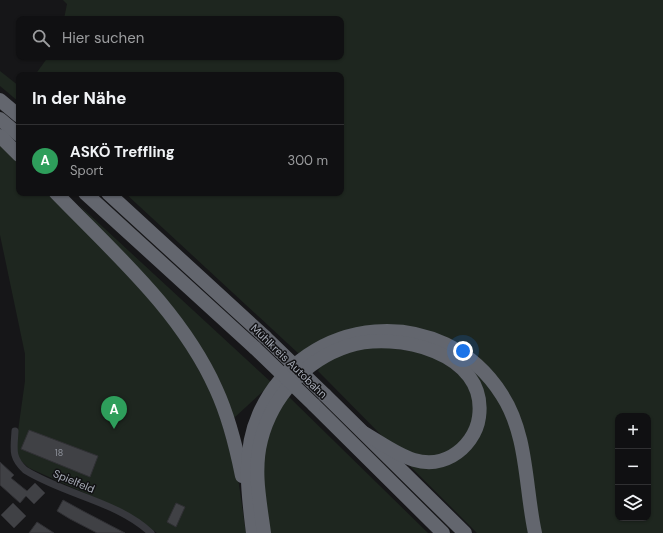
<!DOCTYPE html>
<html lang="de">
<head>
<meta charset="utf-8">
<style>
	body { margin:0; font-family:"DM Sans",sans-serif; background:#1e1e20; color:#f1f3f6 }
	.controls { position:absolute; right:12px; bottom:12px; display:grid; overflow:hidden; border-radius:8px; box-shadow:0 1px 3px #0004 }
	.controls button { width:36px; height:36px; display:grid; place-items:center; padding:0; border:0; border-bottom:1px solid #303032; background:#101012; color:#f1f3f6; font:20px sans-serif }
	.you { position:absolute; left:463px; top:351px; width:14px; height:14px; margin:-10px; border:3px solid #fff; border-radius:50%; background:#1a73e8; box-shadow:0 0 0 6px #1a73e833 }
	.badge { display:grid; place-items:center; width:26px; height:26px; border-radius:50%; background:#f2b134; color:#fff; font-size:13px; font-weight:700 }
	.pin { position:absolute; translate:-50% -33px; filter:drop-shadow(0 1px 2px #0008) }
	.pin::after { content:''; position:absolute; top:21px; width:14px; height:12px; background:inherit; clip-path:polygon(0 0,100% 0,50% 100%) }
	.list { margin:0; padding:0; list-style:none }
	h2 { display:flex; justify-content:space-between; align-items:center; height:52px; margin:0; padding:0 16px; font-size:17px }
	h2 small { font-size:13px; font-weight:400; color:#9c9d9f }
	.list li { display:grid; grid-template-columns:26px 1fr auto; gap:12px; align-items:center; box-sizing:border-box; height:72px; padding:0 16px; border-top:1px solid #303032 }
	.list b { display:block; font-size:15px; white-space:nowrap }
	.list p { margin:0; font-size:13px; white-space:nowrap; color:#9c9d9f }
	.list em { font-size:13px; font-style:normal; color:#9c9d9f }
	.icon { flex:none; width:22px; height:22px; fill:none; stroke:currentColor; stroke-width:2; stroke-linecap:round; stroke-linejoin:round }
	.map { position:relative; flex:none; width:663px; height:533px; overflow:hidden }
	.search { position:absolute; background:#101012; box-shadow:0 1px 3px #0004; left:16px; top:16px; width:328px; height:44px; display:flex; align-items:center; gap:10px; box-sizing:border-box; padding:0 14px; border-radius:8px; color:#9c9d9f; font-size:15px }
	.panel { position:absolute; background:#101012; box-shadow:0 1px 3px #0004; left:16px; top:72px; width:328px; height:124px; border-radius:8px }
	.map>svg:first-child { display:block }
	.green { fill:#1e261f; fill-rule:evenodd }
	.building { fill:#404145; stroke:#303034 }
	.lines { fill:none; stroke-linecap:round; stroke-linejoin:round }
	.street { stroke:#37383d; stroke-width:7 }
	.highway { stroke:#63666e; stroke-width:14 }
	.highway-bridge { stroke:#63666e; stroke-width:14 }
	.labels { text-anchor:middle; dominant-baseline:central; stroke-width:3; stroke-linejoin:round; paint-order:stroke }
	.number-label { font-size:9px; fill:#8e929b }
	.street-label { font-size:11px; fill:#a8adb8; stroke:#111113 }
</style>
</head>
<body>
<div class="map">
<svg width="663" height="533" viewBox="0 0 663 533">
	<rect width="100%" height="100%" fill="#161618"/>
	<!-- green -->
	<g class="green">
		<path d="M63,0h600v533h-123l-41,-151 -127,-57c-28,4 -50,12 -73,29l-174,-161h216v-118h-306l13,-18h293v-38h-277l3,-15zM618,416h30v102h-30z"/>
		<polygon points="0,71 19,86 19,102 0,86"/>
		<polygon points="0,145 19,164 19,193 48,193 136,282 178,332 215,400 238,478 246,533 157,533 133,516 120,509 29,468 19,459 17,453 17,438 25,381 25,354 0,235"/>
		<polygon points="78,204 272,383 234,418 183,325"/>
		<path d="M391,334c65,10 114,43 127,112 5,29 7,58 12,87h-53l-72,-72c20,7 41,5 57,-9 14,-11 22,-27 22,-45 -2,-57 -75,-75 -121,-68 -20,3 -38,12 -55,24l-2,-3c25,-19 54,-25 85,-26z"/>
		<polygon points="368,345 434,354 472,386 476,419 454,451 421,459 387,441 318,371 324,361"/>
		<polygon points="287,395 428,533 267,533 261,470 264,442"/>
	</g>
	<!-- building -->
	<g class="building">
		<polygon points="29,430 98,456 90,477 21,449"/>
		<polygon points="0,462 14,475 11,478 22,487 27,491 35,483 45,493 34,504 26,496 20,503 0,485"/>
		<polygon points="63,500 83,511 125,533 97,533 70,519 57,511"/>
		<polygon points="13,503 26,516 14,528 1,515"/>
		<polygon points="176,503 185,507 176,527 167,522"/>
		<polygon points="37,522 54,533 29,533"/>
	</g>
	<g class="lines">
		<!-- street -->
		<path class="street" d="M15,431c-1,18 -4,26 10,39 40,25 92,31 126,63"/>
		<!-- highway -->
		<g class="highway">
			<polyline points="0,100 19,116"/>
			<polyline points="0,119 19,135"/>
			<polyline points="0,136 19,155"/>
			<path d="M56,193c58,60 125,118 160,196 13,28 20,57 26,87"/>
			<polyline points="85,193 255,348"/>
			<polyline points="108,193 265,337"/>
			<polyline points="325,395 465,533"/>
			<polyline points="314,405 443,533"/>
			<path d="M253,533c-5,-40 -11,-81 6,-119 45,-101 184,-113 243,-19 26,40 23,93 33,138"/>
			<path d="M264,533c-4,-31 -11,-62 -3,-93 11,-43 44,-80 87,-94 48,-15 140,6 131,71 -2,16 -13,31 -27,39 -32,18 -60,-7 -88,-23"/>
		</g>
		<!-- highway-bridge -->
		<g class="highway-bridge">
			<polyline points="265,337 325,395"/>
			<polyline points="255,348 314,405"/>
		</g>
	</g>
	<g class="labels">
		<!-- number labels -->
		<g class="number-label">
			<text x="59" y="453">18</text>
		</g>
		<!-- street labels -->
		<g class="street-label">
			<text transform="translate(289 361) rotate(44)">Mühlkreis Autobahn</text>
			<text transform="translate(74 481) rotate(23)">Spielfeld</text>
		</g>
	</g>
</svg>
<div class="controls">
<button>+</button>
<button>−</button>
<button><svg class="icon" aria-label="layers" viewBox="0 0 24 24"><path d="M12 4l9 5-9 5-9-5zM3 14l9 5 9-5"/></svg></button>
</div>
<div class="you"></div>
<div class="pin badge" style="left:114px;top:429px;background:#2e9e5b">A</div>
<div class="search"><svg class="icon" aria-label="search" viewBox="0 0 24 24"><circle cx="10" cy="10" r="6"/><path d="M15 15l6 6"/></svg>Hier suchen</div>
<section class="panel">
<h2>In der Nähe<small></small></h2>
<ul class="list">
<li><span class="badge" style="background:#2e9e5b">A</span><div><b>ASKÖ Treffling</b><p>Sport</p></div><em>300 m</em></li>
</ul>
</section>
</div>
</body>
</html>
